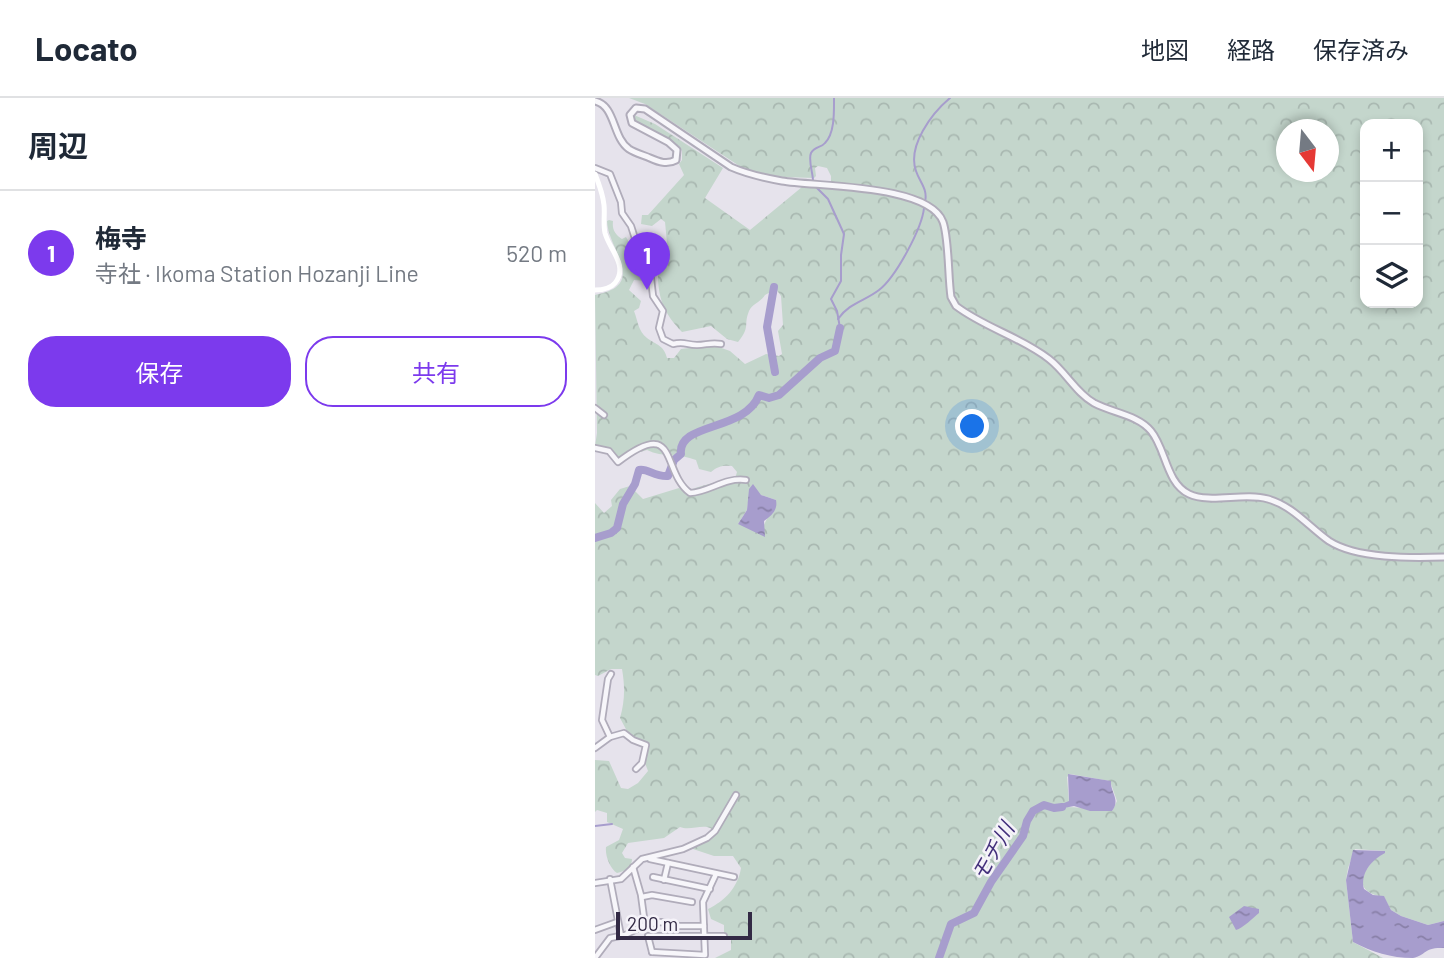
<!DOCTYPE html>
<html lang="ja">
<head>
<meta charset="utf-8">
<style>
	body { margin:0; font-family:Barlow,"Noto Sans JP",sans-serif; background:#f2f2f3; color:#1f2937 }
	.controls { position:absolute; right:21px; top:21px; display:grid; overflow:hidden; border-radius:14px; box-shadow:0 4px 10px #0003 }
	.controls button { width:63px; height:63px; display:grid; place-items:center; padding:0; border:0; border-bottom:2px solid #e0e1e3; background:#fff; color:#1f2937; font:35px sans-serif }
	.compass { position:absolute; left:681px; top:21px; width:63px; height:63px; border-radius:50%; background:#fff; box-shadow:0 4px 10px #0003; rotate:164deg }
	.scale { position:absolute; left:21px; bottom:18px; width:136px; box-sizing:border-box; padding-left:7px; border:4px solid #332a45; border-top:0; font-size:19px; line-height:24px; white-space:nowrap; color:#332a45; -webkit-text-stroke:5px #f5f3f9; paint-order:stroke }
	.you { position:absolute; left:378px; top:329px; width:24px; height:24px; margin:-18px; border:5px solid #fff; border-radius:50%; background:#1a73e8; box-shadow:0 0 0 10px #1a73e833 }
	.badge { display:grid; place-items:center; width:46px; height:46px; border-radius:50%; background:#7c3aed; color:#fff; font-size:23px; font-weight:700 }
	.pin { position:absolute; translate:-50% -58px; filter:drop-shadow(0 2px 4px #0008) }
	.pin::after { content:''; position:absolute; top:37px; width:24px; height:21px; background:inherit; clip-path:polygon(0 0,100% 0,50% 100%) }
	.list { margin:0; padding:0; list-style:none }
	h2 { display:flex; justify-content:space-between; align-items:center; height:91px; margin:0; padding:0 28px; font-size:30px }
	h2 small { font-size:23px; font-weight:400; color:#747a83 }
	.list li { display:grid; grid-template-columns:46px 1fr auto; gap:21px; align-items:center; box-sizing:border-box; height:126px; padding:0 28px; border-top:2px solid #e0e1e3 }
	.list b { display:block; font-size:26px; white-space:nowrap }
	.list p { margin:0; font-size:23px; white-space:nowrap; color:#747a83 }
	.list em { font-size:23px; font-style:normal; color:#747a83 }
	.actions { display:flex; gap:14px; padding:21px 28px }
	.actions a { flex:1; padding:16px 0; border:2px solid #7c3aed; border-radius:28px; text-align:center; font-size:24px; color:#7c3aed }
	.actions .main { background:#7c3aed; color:#fff }
	.icon { flex:none; width:38px; height:38px; fill:none; stroke:currentColor; stroke-width:2; stroke-linecap:round; stroke-linejoin:round }
	.map { position:relative; flex:none; width:849px; height:860px; overflow:hidden }
	header { display:flex; align-items:center; gap:42px; box-sizing:border-box; height:98px; padding:0 35px; background:#fff; border-bottom:2px solid #e0e1e3 }
	header strong { font-size:33px }
	nav { display:flex; gap:38px; margin-inline-start:auto; font-size:24px }
	main { display:flex }
	aside { flex:1; background:#fff }
	.map>svg:first-child { display:block }
	.forest { fill:url(#forest-crowns); fill-rule:evenodd }
	.water { fill:url(#water-ripples) }
	.lines { fill:none; stroke-linecap:round; stroke-linejoin:round }
	.stream { stroke:#a79dcd; stroke-width:2 }
	.river { stroke:#a79dcd; stroke-width:8 }
	.minor-casing { stroke:#b0acba; stroke-width:8 }
	.tertiary-casing { stroke:#b0acba; stroke-width:9 }
	.minor { stroke:#f7f6fa; stroke-width:4.5 }
	.tertiary { stroke:#f7f6fa; stroke-width:5 }
	.secondary { stroke:#fff; stroke-width:5 }
	.labels { text-anchor:middle; dominant-baseline:central; stroke-width:5; stroke-linejoin:round; paint-order:stroke }
	.water-label { font-size:21px; font-style:italic; fill:#44317c; stroke:#f5f3f9 }
</style>
</head>
<body>
<header>
<strong>Locato</strong>
<nav><a>地図</a><a>経路</a><a>保存済み</a></nav>
</header>
<main>
<aside>
<h2>周辺<small></small></h2>
<ul class="list">
<li><span class="badge">1</span><div><b>梅寺</b><p>寺社 · Ikoma Station Hozanji Line</p></div><em>520 m</em></li>
</ul>
<div class="actions"><a class="main">保存</a><a>共有</a></div>
</aside>
<div class="map">
<svg width="849" height="860" viewBox="0 0 849 860">
	<defs>
		<pattern id="forest-crowns" width="20" height="18" patternUnits="userSpaceOnUse" patternTransform="scale(1.75)"><rect width="20" height="18" fill="#c4d6cc"/><path d="M2 6a3 3 0 1 1 6 0M12 15a3 3 0 1 1 6 0" fill="none" stroke="#a9b8b1"/></pattern>
		<pattern id="water-ripples" width="26" height="14" patternUnits="userSpaceOnUse" patternTransform="scale(1.75)"><rect width="26" height="14" fill="#a79dcd"/><path d="M2 4q2-2 4 0t4 0M15 11q2-2 4 0t4 0" fill="none" stroke="#8980a8"/></pattern>
	</defs>
	<rect width="100%" height="100%" fill="#e6e3ec"/>
	<!-- forest -->
	<path class="forest" d="M34,0h815v823l-16,4 -27,-9 -10,-6 -7,-13c-25,-4 -27,-17 -12,-35 4,-5 10,-7 13,-11l-30,-2 -7,19 -2,12 7,62 30,16h-668l16,-8v-11l-7,-5v-9l-13,-6 -3,-10c17,-8 30,-22 33,-41l-8,-12h-19l-24,-8 25,-15c-7,-13 -23,-1 -35,-6l-16,11 -36,5 -6,10 3,5 7,1c0,9 -7,12 -15,14 -7,-5 -12,-17 -11,-26l13,-7 4,-11 -16,-7v-9l-10,-3 -2,2v-52l14,1 12,27 7,1 10,-6 10,-12 -3,-8 2,-19 -19,-11 -8,-15c5,-17 5,-32 2,-49h-11l-13,7 -3,-1v-172l9,10 8,-7 -1,-6 9,-11 10,-3 13,13 36,-11 8,4c6,-5 40,-13 48,-13l2,-7 -5,-6c-9,-1 -14,0 -21,6l-12,-3 -3,-9c-17,-7 -33,-2 -49,-10l-28,8 -7,-9 -17,-3 2,-13 -2,-138c54,-10 13,-45 12,-74l2,-1 4,1c-1,9 2,13 9,18l4,-2c3,4 4,12 8,15 14,8 17,12 13,29l-13,-1 -5,10 12,11 -2,7 -5,3c4,10 4,20 13,27 9,7 17,7 20,20h7l7,-9 32,-4 17,6 15,13 21,-10 13,2 3,-2 -4,-23 5,-6 -2,-29 -5,-7 -11,6c-4,7 -13,9 -16,16 -6,15 2,15 -11,31l-11,-3 -16,-13 -29,6c-23,-23 -26,-43 -23,-74l-12,-4 -3,-5 11,-6 4,3 8,-3 -2,-21 -4,-3 -9,7 -11,-2 1,-9h6l36,-40 -5,-11 3,-4v-9l-3,-5 -35,-18 -11,-10 1,-3 21,9 68,44 -18,30 45,32 52,-43 8,-2 21,2v-11l-4,-8 -9,-2 -3,2 1,8 -2,2 -30,-1 -37,-6 -102,-67zM770,26h53v179h-53zM692,32h42v42h-42zM154,397h12l15,5 -13,27 -25,-3 9,-14zM475,676l40,7 7,20 -5,10c-20,-1 -38,-5 -58,-4l15,-5 -2,-25z"/>
	<!-- water -->
	<g class="water">
		<path d="M158,386l8,11 15,5c2,10 -4,15 -12,21l1,16 -27,-13 9,-14 2,-21z"/>
		<path d="M473,676l43,7c-1,11 10,19 1,30h-22l-16,-5 -20,4v-3l15,-6z"/>
		<path d="M758,752l32,1v2c-14,7 -25,21 -21,36l9,6 11,1 7,14 10,6 27,9 16,-4v27c-21,-1 -17,7 -31,10 -22,0 -41,-6 -60,-16l-7,-62z"/>
		<path d="M649,808l15,3v4c-6,5 -16,15 -23,17l-7,-13z"/>
	</g>
	<g class="lines">
		<!-- stream -->
		<g class="stream">
			<path d="M218,83c0,-8 -5,-21 -2,-28 4,-7 10,-5 14,-10 10,-10 9,-32 9,-45"/>
			<polyline points="220,88 233,101 249,136 246,157 246,183 236,201 242,213 245,230"/>
			<path d="M330,104c3,-13 -5,-19 -9,-31 -9,-25 16,-58 34,-73"/>
			<path d="M243,221c11,-16 27,-18 41,-29 17,-13 43,-62 45,-82"/>
			<polyline points="0,728 17,726"/>
		</g>
		<!-- river -->
		<g class="river">
			<polyline points="179,189 172,229 180,274"/>
			<path d="M0,440l16,-5 6,-5 6,-24 12,-20 4,-14c9,-2 15,7 29,6l6,-16 7,-6c-4,-32 64,-22 78,-59l10,3 10,-3 41,-37 15,-7 5,-23"/>
			<polyline points="344,860 356,826 379,815 396,784 428,738 432,723 438,713 449,707 459,710 467,709"/>
		</g>
		<defs>
			<g id="minor">
				<path d="M0,70l15,6 11,28 1,11 9,13 8,25 10,10 4,35 10,15 -4,17 4,11 10,5c12,-3 13,1 24,1 9,0 14,-3 24,-1"/>
				<polyline points="0,310 9,317"/>
				<path d="M0,350l14,3 9,11c61,-47 43,10 72,31 20,-1 34,-16 56,-13"/>
				<polyline points="15,639 7,622 13,581 16,576"/>
				<polyline points="0,650 15,639 29,635 38,642 51,647 47,665 41,671"/>
				<polyline points="55,761 139,779"/>
				<polyline points="38,769 46,797 50,827"/>
				<polyline points="58,779 115,791"/>
				<polyline points="15,781 26,838"/>
				<polyline points="69,782 73,765"/>
				<polyline points="0,785 26,781 47,761 88,751 112,740 120,733 141,697"/>
				<polyline points="47,799 57,797 97,804"/>
				<polyline points="0,832 22,824"/>
				<polyline points="57,854 110,857 108,804 121,776"/>
				<polyline points="57,854 53,838 129,838"/>
				<polyline points="0,860 15,840 30,837 50,827 66,824 84,828 109,828"/>
			</g>
			<path id="tertiary" d="M0,3c21,5 17,36 34,48 6,4 14,6 21,9 9,4 17,7 26,2l1,-10 -9,-8 -36,-19 -2,-8 6,-7 9,1 86,58c16,7 34,11 51,14 35,6 147,3 161,41 6,17 5,55 8,75l5,9c29,22 65,31 93,53 17,13 27,34 45,44 19,10 44,12 57,28 15,18 15,52 38,63 21,10 55,-2 79,5 25,7 41,28 61,42 28,18 82,17 115,16"/>
		</defs>
		<!-- minor casing -->
		<use href="#minor" class="minor-casing"/>
		<!-- tertiary casing -->
		<use href="#tertiary" class="tertiary-casing"/>
		<!-- minor -->
		<use href="#minor" class="minor"/>
		<!-- tertiary -->
		<use href="#tertiary" class="tertiary"/>
		<!-- secondary -->
		<path class="secondary" d="M0,76c4,10 8,21 9,31 1,9 -1,19 1,28 4,16 24,33 10,50 -5,6 -13,7 -20,7"/>
	</g>
	<g class="labels">
		<!-- water labels -->
		<g class="water-label">
			<text transform="translate(397 753) rotate(-60)">モチ川</text>
		</g>
	</g>
</svg>
<div class="controls">
<button>+</button>
<button>−</button>
<button><svg class="icon" aria-label="layers" viewBox="0 0 24 24"><path d="M12 4l9 5-9 5-9-5zM3 14l9 5 9-5"/></svg></button>
</div>
<svg class="compass" viewBox="-18 -18 36 36"><path d="M0-13l5 13h-10z" fill="#e53935"/><path d="M0 13l5-13h-10z" fill="#747a83"/></svg>
<div class="scale">200 m</div>
<div class="you"></div>
<div class="pin badge" style="left:52px;top:192px">1</div>
</div>
</main>
</body>
</html>
